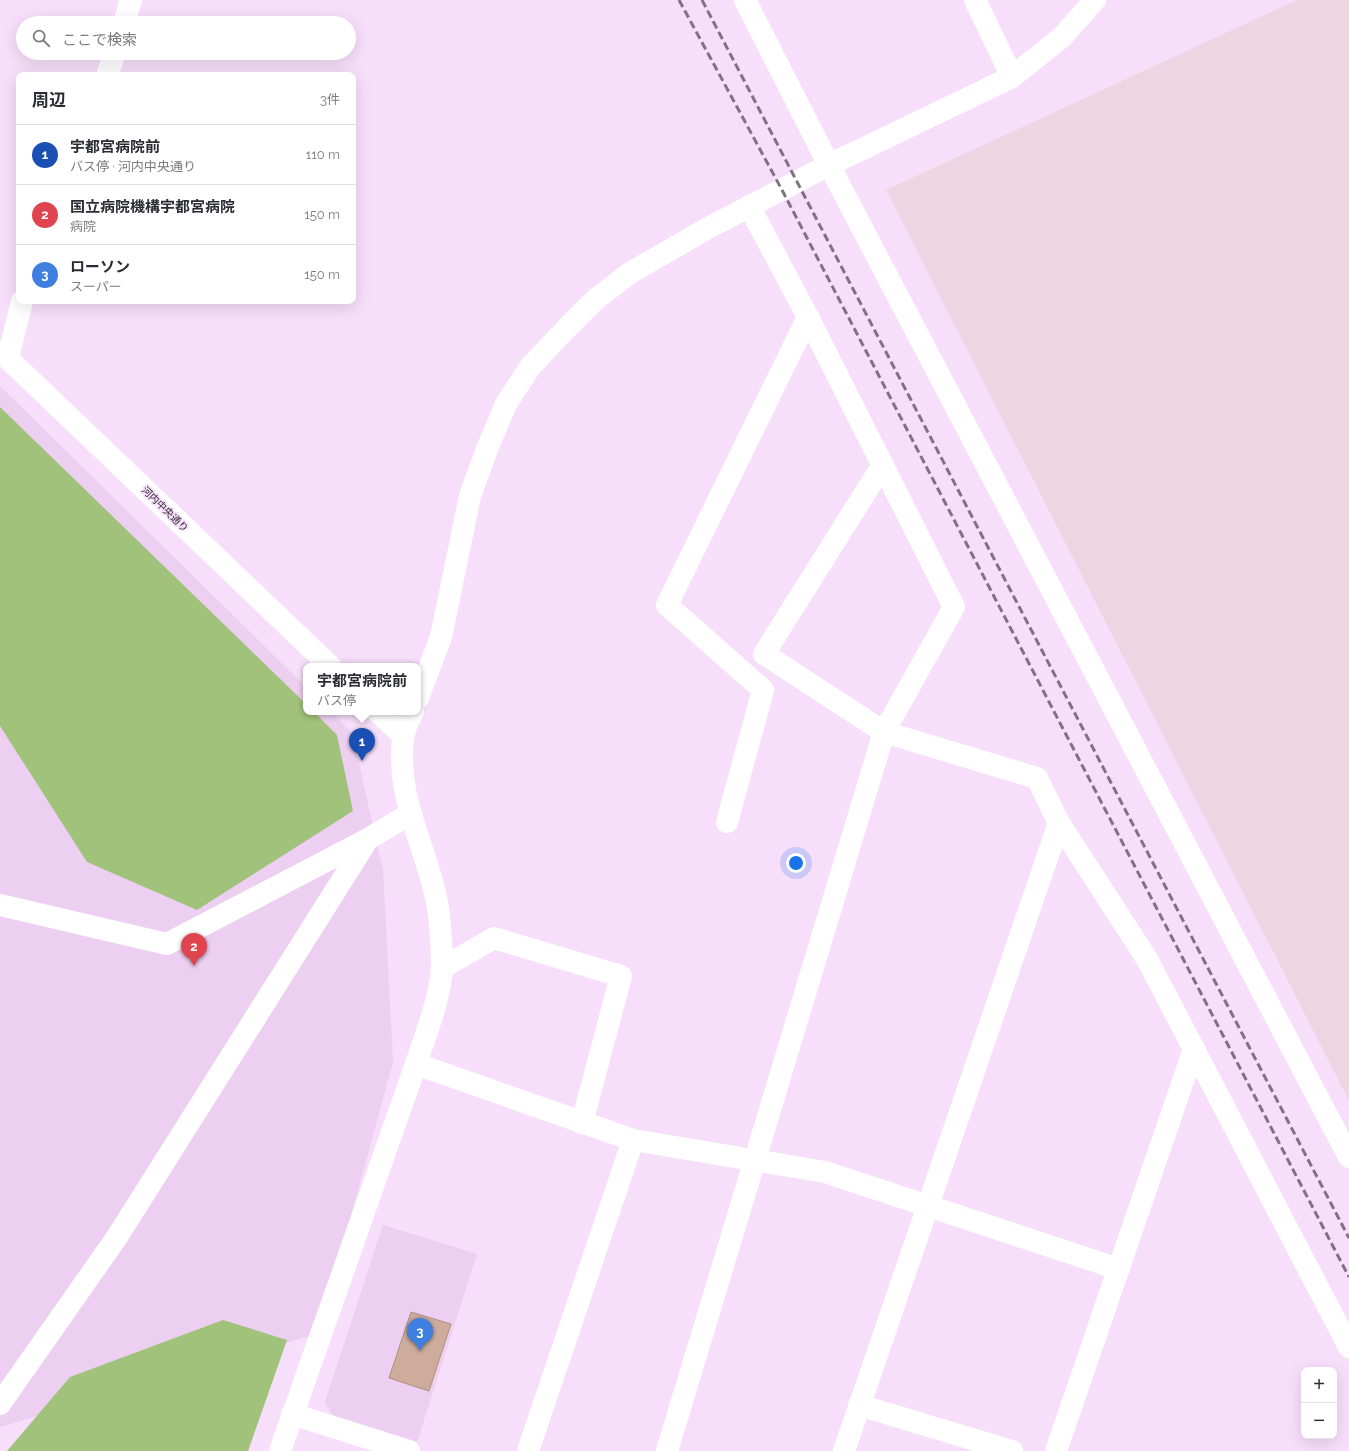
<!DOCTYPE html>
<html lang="ja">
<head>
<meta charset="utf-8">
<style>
	body { margin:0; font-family:Raleway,"Noto Sans JP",sans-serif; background:#f2f2f3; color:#2b2b33 }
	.controls { position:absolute; right:12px; bottom:12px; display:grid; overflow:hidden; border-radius:8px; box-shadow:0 4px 16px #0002 }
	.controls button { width:36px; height:36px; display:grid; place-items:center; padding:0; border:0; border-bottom:1px solid #e1e1e2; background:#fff; color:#2b2b33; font:20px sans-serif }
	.you { position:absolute; left:796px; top:863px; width:14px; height:14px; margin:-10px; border:3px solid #fff; border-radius:50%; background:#1a73e8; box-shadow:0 0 0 6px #1a73e833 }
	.badge { display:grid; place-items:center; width:26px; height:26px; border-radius:50%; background:#111827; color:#fff; font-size:13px; font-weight:700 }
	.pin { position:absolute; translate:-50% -33px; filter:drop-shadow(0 1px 2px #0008) }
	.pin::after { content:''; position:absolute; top:21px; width:14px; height:12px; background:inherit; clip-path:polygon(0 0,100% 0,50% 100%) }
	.popup { position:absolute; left:303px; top:663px; width:118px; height:52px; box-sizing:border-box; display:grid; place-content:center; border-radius:8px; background:#fff; filter:drop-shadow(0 1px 3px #0005); font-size:13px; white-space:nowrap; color:#7c7c81 }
	.popup b { font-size:15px; color:#2b2b33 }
	.popup::after { content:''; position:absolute; left:50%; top:100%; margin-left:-8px; border:8px solid transparent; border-top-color:#fff }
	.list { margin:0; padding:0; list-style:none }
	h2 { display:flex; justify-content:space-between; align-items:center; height:52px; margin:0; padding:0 16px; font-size:17px }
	h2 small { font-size:13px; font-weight:400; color:#7c7c81 }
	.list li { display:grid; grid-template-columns:26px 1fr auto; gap:12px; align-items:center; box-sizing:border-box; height:60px; padding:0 16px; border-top:1px solid #e1e1e2 }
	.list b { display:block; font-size:15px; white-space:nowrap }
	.list p { margin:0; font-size:13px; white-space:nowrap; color:#7c7c81 }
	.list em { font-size:13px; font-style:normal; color:#7c7c81 }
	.icon { flex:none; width:22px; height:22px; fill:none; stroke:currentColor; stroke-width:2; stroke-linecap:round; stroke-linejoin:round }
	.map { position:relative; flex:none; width:1349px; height:1451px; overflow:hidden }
	.search { position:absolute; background:#fff; box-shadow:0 4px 16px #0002; left:16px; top:16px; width:340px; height:44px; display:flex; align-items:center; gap:10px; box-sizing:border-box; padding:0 14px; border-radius:22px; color:#7c7c81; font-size:15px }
	.panel { position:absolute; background:#fff; box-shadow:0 4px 16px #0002; left:16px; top:72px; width:340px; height:232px; border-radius:8px }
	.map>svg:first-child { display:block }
	.built { fill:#edcff1 }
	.industrial { fill:#edd6e2 }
	.forest { fill:#a0c27b }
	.building { fill:#ceac9c; stroke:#b08f80 }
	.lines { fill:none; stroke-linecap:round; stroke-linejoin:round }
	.minor { stroke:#fff; stroke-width:22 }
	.rail { stroke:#817283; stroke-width:3; stroke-dasharray:8 4; stroke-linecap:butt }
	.labels { text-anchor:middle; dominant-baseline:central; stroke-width:3.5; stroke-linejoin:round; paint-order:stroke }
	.street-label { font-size:10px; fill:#342b35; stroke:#f7defa }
</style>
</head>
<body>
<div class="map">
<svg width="1349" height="1451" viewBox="0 0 1349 1451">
	<rect width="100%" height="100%" fill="#f7defa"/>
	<!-- built -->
	<g class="built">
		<polygon points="0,386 306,687 306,712 331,712 352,733 383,870 393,1062 319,1333 0,1427"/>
		<polygon points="383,1225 477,1254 417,1442 335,1419 325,1402"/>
	</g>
	<!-- industrial -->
	<polygon class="industrial" points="1297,0 1349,0 1349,1101 886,190"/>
	<!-- forest -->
	<g class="forest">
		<polygon points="0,407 306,704 306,712 314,712 337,735 353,811 197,910 87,862 0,726"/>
		<polygon points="223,1320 287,1340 248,1451 7,1451 70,1377"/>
	</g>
	<!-- building -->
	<polygon class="building" points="411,1312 451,1324 429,1391 389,1378"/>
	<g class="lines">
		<!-- minor -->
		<g class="minor">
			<polyline points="745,0 829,165 1349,1157"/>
			<polyline points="975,0 1012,77"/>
			<polyline points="124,23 131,0"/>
			<polyline points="107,75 115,53"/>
			<polyline points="0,351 330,666"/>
			<polyline points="8,358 22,301"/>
			<polyline points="882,466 764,654 884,732 1037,778 1059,823 1147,959 1349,1347"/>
			<polyline points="418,698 441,637 470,496 487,449 506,404 530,367 565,330 596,299 630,273 708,228 829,165 1012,77 1061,38 1095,0"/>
			<polyline points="378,712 403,736"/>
			<polyline points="727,822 763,690 667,605 808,317"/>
			<polyline points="0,905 167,944 368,839 410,814"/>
			<polyline points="442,968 494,938 621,976 582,1123"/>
			<polyline points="416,1064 633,1140 825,1172 1119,1269"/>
			<polyline points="0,1404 117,1237 368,839"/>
			<polyline points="859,1405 1012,1451"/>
			<polyline points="292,1414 409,1451"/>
			<path d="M280,1451l136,-387c10,-31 24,-64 26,-97 0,-16 -1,-35 -3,-52 -8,-62 -44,-112 -36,-177 1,-9 6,-18 10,-26"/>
			<polyline points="528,1451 633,1140"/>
			<polyline points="667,1451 884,732 954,607 808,317 749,206"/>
			<polyline points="844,1451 1059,823"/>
			<polyline points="1056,1451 1194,1049"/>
		</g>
		<!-- rail -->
		<g class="rail">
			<polyline points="679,0 782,190 1349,1277"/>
			<polyline points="702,0 1349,1238"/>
		</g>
	</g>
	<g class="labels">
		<!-- street labels -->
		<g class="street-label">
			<text transform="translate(165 509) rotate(44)">河内中央通り</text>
		</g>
	</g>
</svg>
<div class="controls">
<button>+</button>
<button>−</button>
</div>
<div class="you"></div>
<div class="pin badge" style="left:362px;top:761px;background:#1a4fb4">1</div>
<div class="popup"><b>宇都宮病院前</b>バス停</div>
<div class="pin badge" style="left:194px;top:966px;background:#e0444e">2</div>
<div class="pin badge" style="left:420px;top:1351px;background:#3f7fe0">3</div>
<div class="search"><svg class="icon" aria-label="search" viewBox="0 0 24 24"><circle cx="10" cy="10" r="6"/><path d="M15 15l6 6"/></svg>ここで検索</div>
<section class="panel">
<h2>周辺<small>3件</small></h2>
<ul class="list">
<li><span class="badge" style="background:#1a4fb4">1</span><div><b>宇都宮病院前</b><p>バス停 · 河内中央通り</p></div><em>110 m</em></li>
<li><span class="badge" style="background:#e0444e">2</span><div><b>国立病院機構宇都宮病院</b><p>病院</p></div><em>150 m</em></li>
<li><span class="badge" style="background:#3f7fe0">3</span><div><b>ローソン</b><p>スーパー</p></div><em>150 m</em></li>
</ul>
</section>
</div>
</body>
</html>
